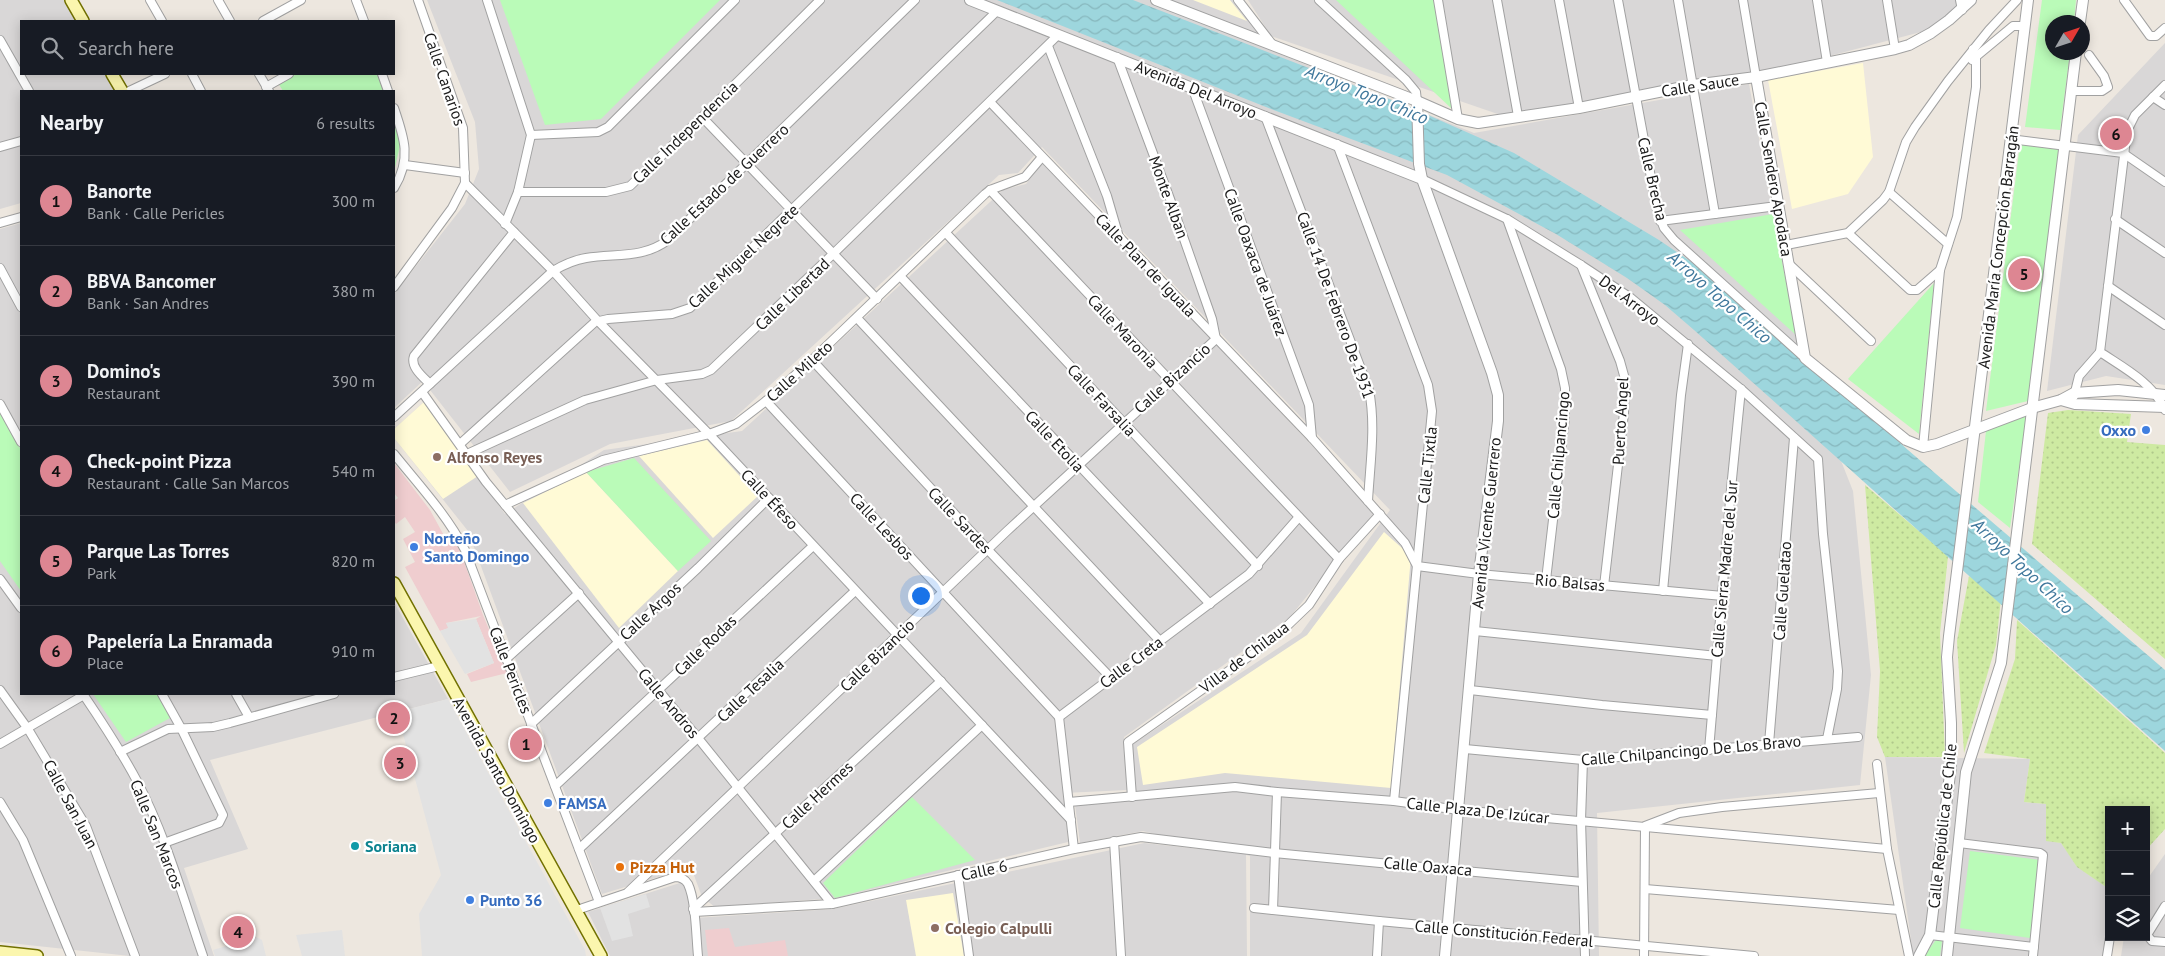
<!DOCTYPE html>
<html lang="en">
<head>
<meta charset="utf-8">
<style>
	body { margin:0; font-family:"PT Sans",sans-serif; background:#20242c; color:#f1f3f6 }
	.controls { position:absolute; right:15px; bottom:15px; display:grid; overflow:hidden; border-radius:0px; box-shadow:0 2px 12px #0003 }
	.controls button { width:45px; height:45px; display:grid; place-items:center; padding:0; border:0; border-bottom:1px solid #363941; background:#171b24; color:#f1f3f6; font:25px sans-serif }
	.compass { position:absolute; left:2045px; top:15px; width:45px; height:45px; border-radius:50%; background:#171b24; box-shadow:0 2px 12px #0003; rotate:51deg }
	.you { position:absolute; left:920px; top:595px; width:18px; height:18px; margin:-12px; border:4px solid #fff; border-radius:50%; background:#1a73e8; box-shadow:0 0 0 8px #1a73e833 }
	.badge { display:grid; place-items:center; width:32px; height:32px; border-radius:50%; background:#dd8692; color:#111; font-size:16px; font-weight:700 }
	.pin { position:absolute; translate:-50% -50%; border:2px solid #fff; box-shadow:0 1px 5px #0006 }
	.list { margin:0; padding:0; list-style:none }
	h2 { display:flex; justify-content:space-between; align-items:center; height:65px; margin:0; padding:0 20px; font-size:21px }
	h2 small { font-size:16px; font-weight:400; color:#9ea1a6 }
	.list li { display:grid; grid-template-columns:32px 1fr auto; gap:15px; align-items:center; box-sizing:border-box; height:90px; padding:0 20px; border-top:1px solid #363941 }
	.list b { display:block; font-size:19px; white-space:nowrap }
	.list p { margin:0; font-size:16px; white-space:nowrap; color:#9ea1a6 }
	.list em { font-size:16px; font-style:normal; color:#9ea1a6 }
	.icon { flex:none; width:28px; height:28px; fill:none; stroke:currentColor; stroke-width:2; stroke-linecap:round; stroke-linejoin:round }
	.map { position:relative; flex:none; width:2165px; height:956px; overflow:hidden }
	.search { position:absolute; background:#171b24; box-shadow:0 2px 12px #0003; left:20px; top:20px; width:375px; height:55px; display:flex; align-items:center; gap:12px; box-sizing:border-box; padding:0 18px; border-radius:0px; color:#9ea1a6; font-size:19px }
	.panel { position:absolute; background:#171b24; box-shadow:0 2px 12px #0003; left:20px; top:90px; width:375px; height:605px; border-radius:0px }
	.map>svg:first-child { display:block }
	.residential { fill:#d9d7d7 }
	.commercial { fill:#efcdcf }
	.education { fill:#fffad6 }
	.grass { fill:url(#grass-dots) }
	.park { fill:#bafbb8 }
	.parking { fill:#e2e2e2 }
	.water { fill:url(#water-waves) }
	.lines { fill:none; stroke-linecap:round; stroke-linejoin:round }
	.minor-casing { stroke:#a1a1a1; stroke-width:10 }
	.tertiary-casing { stroke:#a1a1a1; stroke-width:12 }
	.secondary-casing { stroke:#727101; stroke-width:14 }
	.minor { stroke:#fff; stroke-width:8 }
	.tertiary { stroke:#fff; stroke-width:10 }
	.secondary { stroke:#fbf6ae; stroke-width:11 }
	.shop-dot { fill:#3f7fe0; stroke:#fff; stroke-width:2 }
	.education-dot { fill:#8d6e63; stroke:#fff; stroke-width:2 }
	.culture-dot { fill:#0f9aa8; stroke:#fff; stroke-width:2 }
	.food-dot { fill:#e8710a; stroke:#fff; stroke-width:2 }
	.labels { text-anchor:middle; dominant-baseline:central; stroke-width:4.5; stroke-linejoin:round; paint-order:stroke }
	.street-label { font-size:16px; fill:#1a1a1a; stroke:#fff }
	.shop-label { font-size:16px; font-weight:bold; fill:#366cbe; stroke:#fff; text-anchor:start }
	.education-label { font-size:16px; font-weight:bold; fill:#785e54; stroke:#fff; text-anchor:start }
	.culture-label { font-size:16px; font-weight:bold; fill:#0d838f; stroke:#fff; text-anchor:start }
	.food-label { font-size:16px; font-weight:bold; fill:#c56008; stroke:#fff; text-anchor:start }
	.water-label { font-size:18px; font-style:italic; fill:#40789c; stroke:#fff }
</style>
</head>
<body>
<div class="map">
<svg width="2165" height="956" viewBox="0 0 2165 956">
	<defs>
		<pattern id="grass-dots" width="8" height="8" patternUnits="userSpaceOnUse" patternTransform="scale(1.25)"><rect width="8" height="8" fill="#ceeaa2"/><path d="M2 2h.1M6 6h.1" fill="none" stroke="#b0c88b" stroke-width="1.8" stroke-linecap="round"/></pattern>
		<pattern id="water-waves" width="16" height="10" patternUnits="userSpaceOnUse" patternTransform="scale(1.25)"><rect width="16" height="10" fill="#9dd6dd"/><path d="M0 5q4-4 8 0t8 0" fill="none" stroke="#87b7bd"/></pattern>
	</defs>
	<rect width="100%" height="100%" fill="#ede7df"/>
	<!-- residential -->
	<g class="residential">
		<polygon points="0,0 68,0 80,21 21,21 21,74 109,74 119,91 21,91 21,203 0,209"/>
		<polygon points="427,0 1236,0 1282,55 1474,133 1749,84 1799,355 1853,491 1871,675 1860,785 1597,813 1599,956 1250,956 1250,856 1246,855 1247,956 610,956 588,912 683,882 695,918 833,909 1144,843 1228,852 1143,831 1080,843 1075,805 1135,797 1130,746 1301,633 1390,510 1042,147 1018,173 999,175 731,421 610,444 510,492 423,381 394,408 394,294 465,204 479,169 475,122"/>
		<polygon points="1248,0 1965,0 1936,28 1799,64 1518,121 1271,36"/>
		<polygon points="2165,43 2165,385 2106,376 2047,391 2078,135"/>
		<polygon points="1043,162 1375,512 1290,617 1124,737 1127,790 1064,793 1068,842 835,898 715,907 702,897 691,867 602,894 468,531 394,438 394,429 425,401 505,514 604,450 742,431 1003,190 1026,184"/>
		<polygon points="21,223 21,694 394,694 394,602 448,699 210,760 248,849 184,868 214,956 130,956 0,942 0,229"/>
		<polygon points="1885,757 2030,759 2024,802 2046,804 2046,840 2061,843 2078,867 2109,889 2109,926 2103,956 1911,956 1912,947"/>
		<polygon points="2165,854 2165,956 2121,956 2124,937 2146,937 2146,881"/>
	</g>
	<!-- commercial -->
	<g class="commercial">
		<polygon points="394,463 430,510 447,541 455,536 483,615 507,673 471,682 467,674 494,663 476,619 481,616 446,623 449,628 440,631 405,567 415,562 403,539 415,532 405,517 396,524 394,521 394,501 398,498 394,493"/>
		<polygon points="729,928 735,947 785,940 788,956 708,956 705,930"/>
	</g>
	<!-- education -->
	<g class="education">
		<polygon points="1193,0 1230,0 1247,21"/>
		<polygon points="1863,63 1873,157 1848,194 1792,209 1768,80"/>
		<polygon points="425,401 478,476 443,499 394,438 394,429"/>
		<polygon points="707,440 758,496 713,538 639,456"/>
		<polygon points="586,472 678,571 619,628 523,503"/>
		<polygon points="1384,532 1411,556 1391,788 1225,773 1143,785 1137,747 1307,635"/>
		<polygon points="953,893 964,956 916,956 906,900"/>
	</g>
	<!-- grass -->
	<g class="grass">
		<polygon points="2068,410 2131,414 2127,442 2165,445 2165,659 2032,544 2048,413"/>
		<polygon points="1865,485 1948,556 1940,633 1945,757 1885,757 1877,737 1880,671"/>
		<polygon points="1969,576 2001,599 1996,645 1964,753 1957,641"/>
		<polygon points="2017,620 2165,753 2165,829 2146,850 2146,810 2109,810 2109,889 2077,867 2061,843 2046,841 2046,804 2024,802 2030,759 1984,753 2015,659"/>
	</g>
	<!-- park -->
	<g class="park">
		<polygon points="500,0 720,0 601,119 545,125"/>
		<polygon points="1336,0 1436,0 1452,109"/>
		<polygon points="2042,0 2076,0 2074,22 2052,22 2052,52 2070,53 2060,130 2025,127"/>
		<polygon points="297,74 378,74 384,91 283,91 278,83"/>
		<polygon points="394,120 401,141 394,172"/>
		<polygon points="2020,144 2060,148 2028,401 1986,411"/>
		<polygon points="1773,214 1796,335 1680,230"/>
		<polygon points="1934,283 1919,434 1848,379"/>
		<polygon points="0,412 21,450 21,591 0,561"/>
		<polygon points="2027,415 2010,528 1978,502 1986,431"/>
		<polygon points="634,458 711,541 678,571 586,472"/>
		<polygon points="93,694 157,694 170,718 126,742"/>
		<polygon points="912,797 975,860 835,898 823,883"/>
		<polygon points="1970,851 2040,860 2030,938 1960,928"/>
		<polygon points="1936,940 1942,941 1940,956 1924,956"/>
	</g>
	<!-- parking -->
	<g class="parking">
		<polygon points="476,619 494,663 465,674 440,631 448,628 446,623"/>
		<polygon points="448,699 585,950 586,956 422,956 419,914 441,875 401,727 409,709"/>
		<polygon points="646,894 650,907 628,914 633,936 612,941 600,908"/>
		<polygon points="342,930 345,956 302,956 296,935"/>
		<polygon points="256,937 262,940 266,956 215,956 213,950"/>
	</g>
	<!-- water -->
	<polygon class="water" points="997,0 1133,0 1412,108 1514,153 1659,240 1715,278 1908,450 2165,670 2165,751 1694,330 1665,305 1627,278 1556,234 1447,175 1271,109"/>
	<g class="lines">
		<defs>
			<g id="minor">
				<polyline points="150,0 162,21"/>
				<polyline points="218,0 230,21"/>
				<polyline points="356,0 364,21"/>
				<polyline points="487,0 531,135 518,192 505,224"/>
				<polyline points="1238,0 1272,44"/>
				<polyline points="1319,0 1406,80 1416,92 1417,101"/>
				<polyline points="1438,0 1458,119"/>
				<polyline points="1497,0 1518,116"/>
				<polyline points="1559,0 1579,108"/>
				<polyline points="1618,0 1657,210 1664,228 1674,240 1805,358"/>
				<polyline points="1678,0 1715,214"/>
				<polyline points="1743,0 1756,77"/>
				<polyline points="1817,0 1827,62"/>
				<polyline points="1887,0 1895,49"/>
				<polyline points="1960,0 1962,10"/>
				<polyline points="2124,0 2150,36 2156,36 2165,28"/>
				<polyline points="263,21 301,0"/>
				<polyline points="0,40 29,91"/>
				<polyline points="1048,46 1107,196 1119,237"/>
				<polyline points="1972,60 2013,26 2025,26"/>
				<polyline points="192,74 201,91"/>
				<polyline points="259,74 269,91"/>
				<polyline points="382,74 388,91"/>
				<polyline points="266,87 289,74"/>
				<polyline points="1192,87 1309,405 1312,438"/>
				<polyline points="129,91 165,74"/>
				<polyline points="2071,91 2102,91 2108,87 2104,76 2089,55"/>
				<polyline points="2153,97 2165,105"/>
				<polyline points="990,102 1312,438 1405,543 1417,566 1479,574 1723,596"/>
				<path d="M394,108c10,29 18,51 0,80"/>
				<path d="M1265,116l104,274c7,36 1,74 -1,111"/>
				<polyline points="702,117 877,299"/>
				<polyline points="531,135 598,132 608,127 735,0"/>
				<polyline points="2010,139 2123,153 2165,182"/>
				<polyline points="1337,144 1428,385 1432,411 1394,801"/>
				<polyline points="0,147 21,141"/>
				<polyline points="405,165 465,173"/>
				<polyline points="1422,179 1507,219 1581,265 1631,298 1741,389 1818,459 1823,534 1838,671 1837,689 1827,739"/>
				<polyline points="465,183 553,271 597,320 709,434 1071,820"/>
				<polyline points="990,190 1339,559"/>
				<polyline points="518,192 606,192 630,186 702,117 820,0"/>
				<polyline points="1889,192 1948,244"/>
				<polyline points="1507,219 1561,369 1565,388 1565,417 1546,580"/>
				<polyline points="2115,219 2165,253"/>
				<polyline points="1660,221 1777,206"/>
				<polyline points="0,223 21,217"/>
				<polyline points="946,233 1258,566"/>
				<polyline points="1848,233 1910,290 1917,290 1940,270"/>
				<polyline points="1786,245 1848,233 1883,200 1889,192 1906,142 1915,127 1948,81 1989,30 2017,0"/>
				<polyline points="1789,264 1871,341"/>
				<polyline points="1581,265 1620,361 1625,379 1624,413 1604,586"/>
				<polyline points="0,268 21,307"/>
				<polyline points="901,277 1210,604"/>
				<polyline points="2108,286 2165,325"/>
				<polyline points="394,287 452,208 465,183 463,128 418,0"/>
				<polyline points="857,318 1160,641"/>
				<polyline points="2100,352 2127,131 2135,115 2165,85"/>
				<path d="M2100,352c24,16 53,31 65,58"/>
				<polyline points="812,360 988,550 1111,678"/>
				<path d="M430,384c-7,-7 -20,-17 -16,-28l100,-124"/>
				<polyline points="422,392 486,482 698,738 832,904"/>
				<polyline points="2074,396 2079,376 2100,352"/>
				<polyline points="766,401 1059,717"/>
				<polyline points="0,404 21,442"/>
				<path d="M394,417l159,-146c10,-6 21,-11 33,-13 29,-5 57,1 82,-18l247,-240"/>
				<polyline points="460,444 595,322 608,319 672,314 690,308 997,11"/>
				<polyline points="1923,447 1940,270 1957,217 1976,87 1976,59 1973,49"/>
				<path d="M394,454c25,31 53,61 71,96l134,352"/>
				<polyline points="467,454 585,400 657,380 702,374 711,370 833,254 1058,35"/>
				<polyline points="505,505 603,460 709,434 736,424 766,401 812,360 985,194 990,190 1025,177 1042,157"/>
				<polyline points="0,579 21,608"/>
				<polyline points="1663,591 1681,395 1688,344"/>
				<polyline points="1475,631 1717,656"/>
				<polyline points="506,659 579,593"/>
				<polyline points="394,677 439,666"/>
				<polyline points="0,690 28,729 86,826 135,956"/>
				<polyline points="1470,690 1602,705 1712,715"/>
				<path d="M83,694c19,28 38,57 54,87 29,55 46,117 66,175"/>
				<polyline points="162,694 181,728 223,815 219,823 164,843"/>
				<polyline points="236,694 249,717"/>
				<polyline points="1059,717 1249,574 1299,517"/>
				<polyline points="1059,717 1074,849"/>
				<polyline points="531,724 698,568 769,498"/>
				<polyline points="0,744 84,695"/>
				<polyline points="1769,744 1794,438"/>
				<polyline points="1465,749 1583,760 1858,737"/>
				<polyline points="1709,750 1731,489 1741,389"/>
				<polyline points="120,752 168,729 213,727 230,723 334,694"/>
				<polyline points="1583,760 1581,820 1585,956"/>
				<polyline points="1877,764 1887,849 1909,956"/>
				<polyline points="555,786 813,546"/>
				<polyline points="1132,797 1128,742 1261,648 1287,626 1309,605 1339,559 1380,514"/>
				<polyline points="0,802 23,840 71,956"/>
				<polyline points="1069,802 1235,787 1277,792 1394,801 1459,810 1887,849"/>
				<polyline points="1114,841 1121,956"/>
				<polyline points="1959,843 2040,853 2043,855 2033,956"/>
				<polyline points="579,849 855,591"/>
				<polyline points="958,875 969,956"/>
				<polyline points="814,881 982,725"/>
				<polyline points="1645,889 1899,910"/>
				<polyline points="628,892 1007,531 1216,339 1212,319 1170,199 1117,57"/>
				<polyline points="2165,906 2147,935 2152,941 2165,942"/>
				<polyline points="1254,908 1379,921 1754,956"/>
				<polyline points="693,909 941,681"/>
				<path d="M577,910l98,-33c5,0 10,2 13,7 8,17 8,53 10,72"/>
				<polyline points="1273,910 1277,792"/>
				<polyline points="694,912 832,904 1074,849 1141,837 1274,853 1582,882"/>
				<polyline points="1930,935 2034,947"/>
				<polyline points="1377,956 1379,921"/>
				<polyline points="1644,956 1645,826 1679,813 1722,807 1879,793"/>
				<polyline points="2107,956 2110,937"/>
			</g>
			<g id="tertiary">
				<polyline points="970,0 1422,179"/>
				<polyline points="1156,0 1417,101 1458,119 1478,123 1579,108 1693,85 1756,77 1895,49 1909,45 1931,33 1949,20 1971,0"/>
				<polyline points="2080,22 2083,0"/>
				<polyline points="1756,77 1805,358 1906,440 1923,447 1937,444 2032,408 2061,400 2074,393 2118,390 2165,395"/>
				<polyline points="1417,101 1419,164 1422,179 1492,373 1498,395 1498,421 1479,574 1445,956"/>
				<polyline points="2061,400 2075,404 2165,407"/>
				<polyline points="1919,956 1930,935 1951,766 1951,723 1947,657 1949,636 2028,0"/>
				<polyline points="1947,956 1966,772 2001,663 2076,52"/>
			</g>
			<g id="secondary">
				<polyline points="71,0 83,21"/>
				<polyline points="112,74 122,91"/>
				<polyline points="394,583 601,956"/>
				<polyline points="0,952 37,956"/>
			</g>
		</defs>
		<!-- minor casing -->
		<use href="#minor" class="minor-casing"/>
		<!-- tertiary casing -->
		<use href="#tertiary" class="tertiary-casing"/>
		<!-- secondary casing -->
		<use href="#secondary" class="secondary-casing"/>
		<!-- minor -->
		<use href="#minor" class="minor"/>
		<!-- tertiary -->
		<use href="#tertiary" class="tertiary"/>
		<!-- secondary -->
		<use href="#secondary" class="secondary"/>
	</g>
	<!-- markers -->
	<g class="shop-dot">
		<circle cx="2146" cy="430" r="5"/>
		<circle cx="414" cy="547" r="5"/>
		<circle cx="548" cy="803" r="5"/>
		<circle cx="470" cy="900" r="5"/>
	</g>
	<g class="education-dot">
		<circle cx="437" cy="457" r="5"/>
		<circle cx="935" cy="928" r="5"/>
	</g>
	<circle class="culture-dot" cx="355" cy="846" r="5"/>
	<circle class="food-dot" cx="620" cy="867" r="5"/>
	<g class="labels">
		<!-- street labels -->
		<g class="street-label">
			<text transform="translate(445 79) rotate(71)">Calle Canarios</text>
			<text transform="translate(1700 85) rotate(-9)">Calle Sauce</text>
			<text transform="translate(1196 89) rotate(22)">Avenida Del Arroyo</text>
			<text transform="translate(685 132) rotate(-44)">Calle Independencia</text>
			<text transform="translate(1653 179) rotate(77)">Calle Brecha</text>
			<text transform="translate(1774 179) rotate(80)">Calle Sendero Apodaca</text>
			<text transform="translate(724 184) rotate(-43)">Calle Estado de Guerrero</text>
			<text transform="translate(1169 197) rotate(70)">Monte Alban</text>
			<text transform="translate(1998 247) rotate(-83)">Avenida María Concepción Barragán</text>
			<text transform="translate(743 256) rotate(-43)">Calle Miguel Negrete</text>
			<text transform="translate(1256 262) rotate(70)">Calle Oaxaca de Juárez</text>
			<text transform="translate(1146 265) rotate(46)">Calle Plan de Iguala</text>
			<text transform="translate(792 294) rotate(-44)">Calle Libertad</text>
			<text transform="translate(1630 300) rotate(37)">Del Arroyo</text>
			<text transform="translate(1336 305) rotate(70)">Calle 14 De Febrero De 1931</text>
			<text transform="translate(1123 331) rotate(47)">Calle Maronia</text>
			<text transform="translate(799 371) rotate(-42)">Calle Mileto</text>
			<text transform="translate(1172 378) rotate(-42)">Calle Bizancio</text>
			<text transform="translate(1102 400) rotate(47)">Calle Farsalia</text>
			<text transform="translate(1620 421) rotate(-87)">Puerto Angel</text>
			<text transform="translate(1055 441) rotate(47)">Calle Etolia</text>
			<text transform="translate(1558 455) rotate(-85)">Calle Chilpancingo</text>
			<text transform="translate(1427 465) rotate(-84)">Calle Tixtla</text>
			<text transform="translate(770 499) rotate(47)">Calle Éfeso</text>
			<text transform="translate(960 520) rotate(47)">Calle Sardes</text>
			<text transform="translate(1486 523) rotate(-84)">Avenida Vicente Guerrero</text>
			<text transform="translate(882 526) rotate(47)">Calle Lesbos</text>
			<text transform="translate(1724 569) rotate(-85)">Calle Sierra Madre del Sur</text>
			<text transform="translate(1570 582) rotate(5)">Rio Balsas</text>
			<text transform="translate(1782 591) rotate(-86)">Calle Guelatao</text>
			<text transform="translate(650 611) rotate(-43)">Calle Argos</text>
			<text transform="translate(705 645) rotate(-44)">Calle Rodas</text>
			<text transform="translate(877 655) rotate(-44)">Calle Bizancio</text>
			<text transform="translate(1244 657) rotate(-37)">Villa de Chilaua</text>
			<text transform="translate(1131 662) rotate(-37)">Calle Creta</text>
			<text transform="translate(511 670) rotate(69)">Calle Pericles</text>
			<text transform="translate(750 690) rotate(-43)">Calle Tesalia</text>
			<text transform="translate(669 703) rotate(50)">Calle Andros</text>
			<text transform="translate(1691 750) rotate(-5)">Calle Chilpancingo De Los Bravo</text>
			<text transform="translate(497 770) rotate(61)">Avenida Santo Domingo</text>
			<text transform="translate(817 795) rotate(-43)">Calle Hermes</text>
			<text transform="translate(71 804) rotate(62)">Calle San Juan</text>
			<text transform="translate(1478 810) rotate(6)">Calle Plaza De Izúcar</text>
			<text transform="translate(1942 826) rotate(-84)">Calle República de Chile</text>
			<text transform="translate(157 834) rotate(68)">Calle San Marcos</text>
			<text transform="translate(1428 866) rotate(5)">Calle Oaxaca</text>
			<text transform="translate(984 870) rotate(-12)">Calle 6</text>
			<text transform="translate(1504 933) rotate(5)">Calle Constitución Federal</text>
		</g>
		<!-- shop labels -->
		<g class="shop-label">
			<text x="2136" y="430" text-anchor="end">Oxxo</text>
			<text x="424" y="538">Norteño<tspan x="424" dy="18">Santo Domingo</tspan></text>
			<text x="558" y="803">FAMSA</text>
			<text x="480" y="900">Punto 36</text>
		</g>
		<!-- education labels -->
		<g class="education-label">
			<text x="447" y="457">Alfonso Reyes</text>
			<text x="945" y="928">Colegio Calpulli</text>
		</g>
		<!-- culture labels -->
		<g class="culture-label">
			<text x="365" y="846">Soriana</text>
		</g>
		<!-- food labels -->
		<g class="food-label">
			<text x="630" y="867">Pizza Hut</text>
		</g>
		<!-- water labels -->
		<g class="water-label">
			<text transform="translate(1367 94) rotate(22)">Arroyo Topo Chico</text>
			<text transform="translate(1720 297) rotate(41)">Arroyo Topo Chico</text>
			<text transform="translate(2023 566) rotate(43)">Arroyo Topo Chico</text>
		</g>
	</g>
</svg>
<div class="controls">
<button>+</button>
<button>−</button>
<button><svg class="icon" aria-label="layers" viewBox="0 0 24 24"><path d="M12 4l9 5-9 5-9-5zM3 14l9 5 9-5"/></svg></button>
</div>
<svg class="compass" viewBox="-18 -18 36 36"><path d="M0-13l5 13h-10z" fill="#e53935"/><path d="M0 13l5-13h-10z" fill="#9ea1a6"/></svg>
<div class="you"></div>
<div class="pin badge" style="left:526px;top:744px">1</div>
<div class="pin badge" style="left:394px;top:718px">2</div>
<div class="pin badge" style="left:400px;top:763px">3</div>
<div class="pin badge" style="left:238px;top:932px">4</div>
<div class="pin badge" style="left:2024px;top:274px">5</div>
<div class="pin badge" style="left:2116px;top:134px">6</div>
<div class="search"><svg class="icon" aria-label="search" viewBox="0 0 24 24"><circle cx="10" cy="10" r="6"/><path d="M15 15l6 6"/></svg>Search here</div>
<section class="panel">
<h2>Nearby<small>6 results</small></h2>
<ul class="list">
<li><span class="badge">1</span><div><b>Banorte</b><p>Bank · Calle Pericles</p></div><em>300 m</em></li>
<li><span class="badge">2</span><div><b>BBVA Bancomer</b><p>Bank · San Andres</p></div><em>380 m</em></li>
<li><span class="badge">3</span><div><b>Domino's</b><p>Restaurant</p></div><em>390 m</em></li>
<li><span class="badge">4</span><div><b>Check-point Pizza</b><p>Restaurant · Calle San Marcos</p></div><em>540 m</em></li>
<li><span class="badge">5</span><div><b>Parque Las Torres</b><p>Park</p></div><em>820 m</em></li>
<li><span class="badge">6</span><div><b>Papelería La Enramada</b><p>Place</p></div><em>910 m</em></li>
</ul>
</section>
</div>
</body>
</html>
